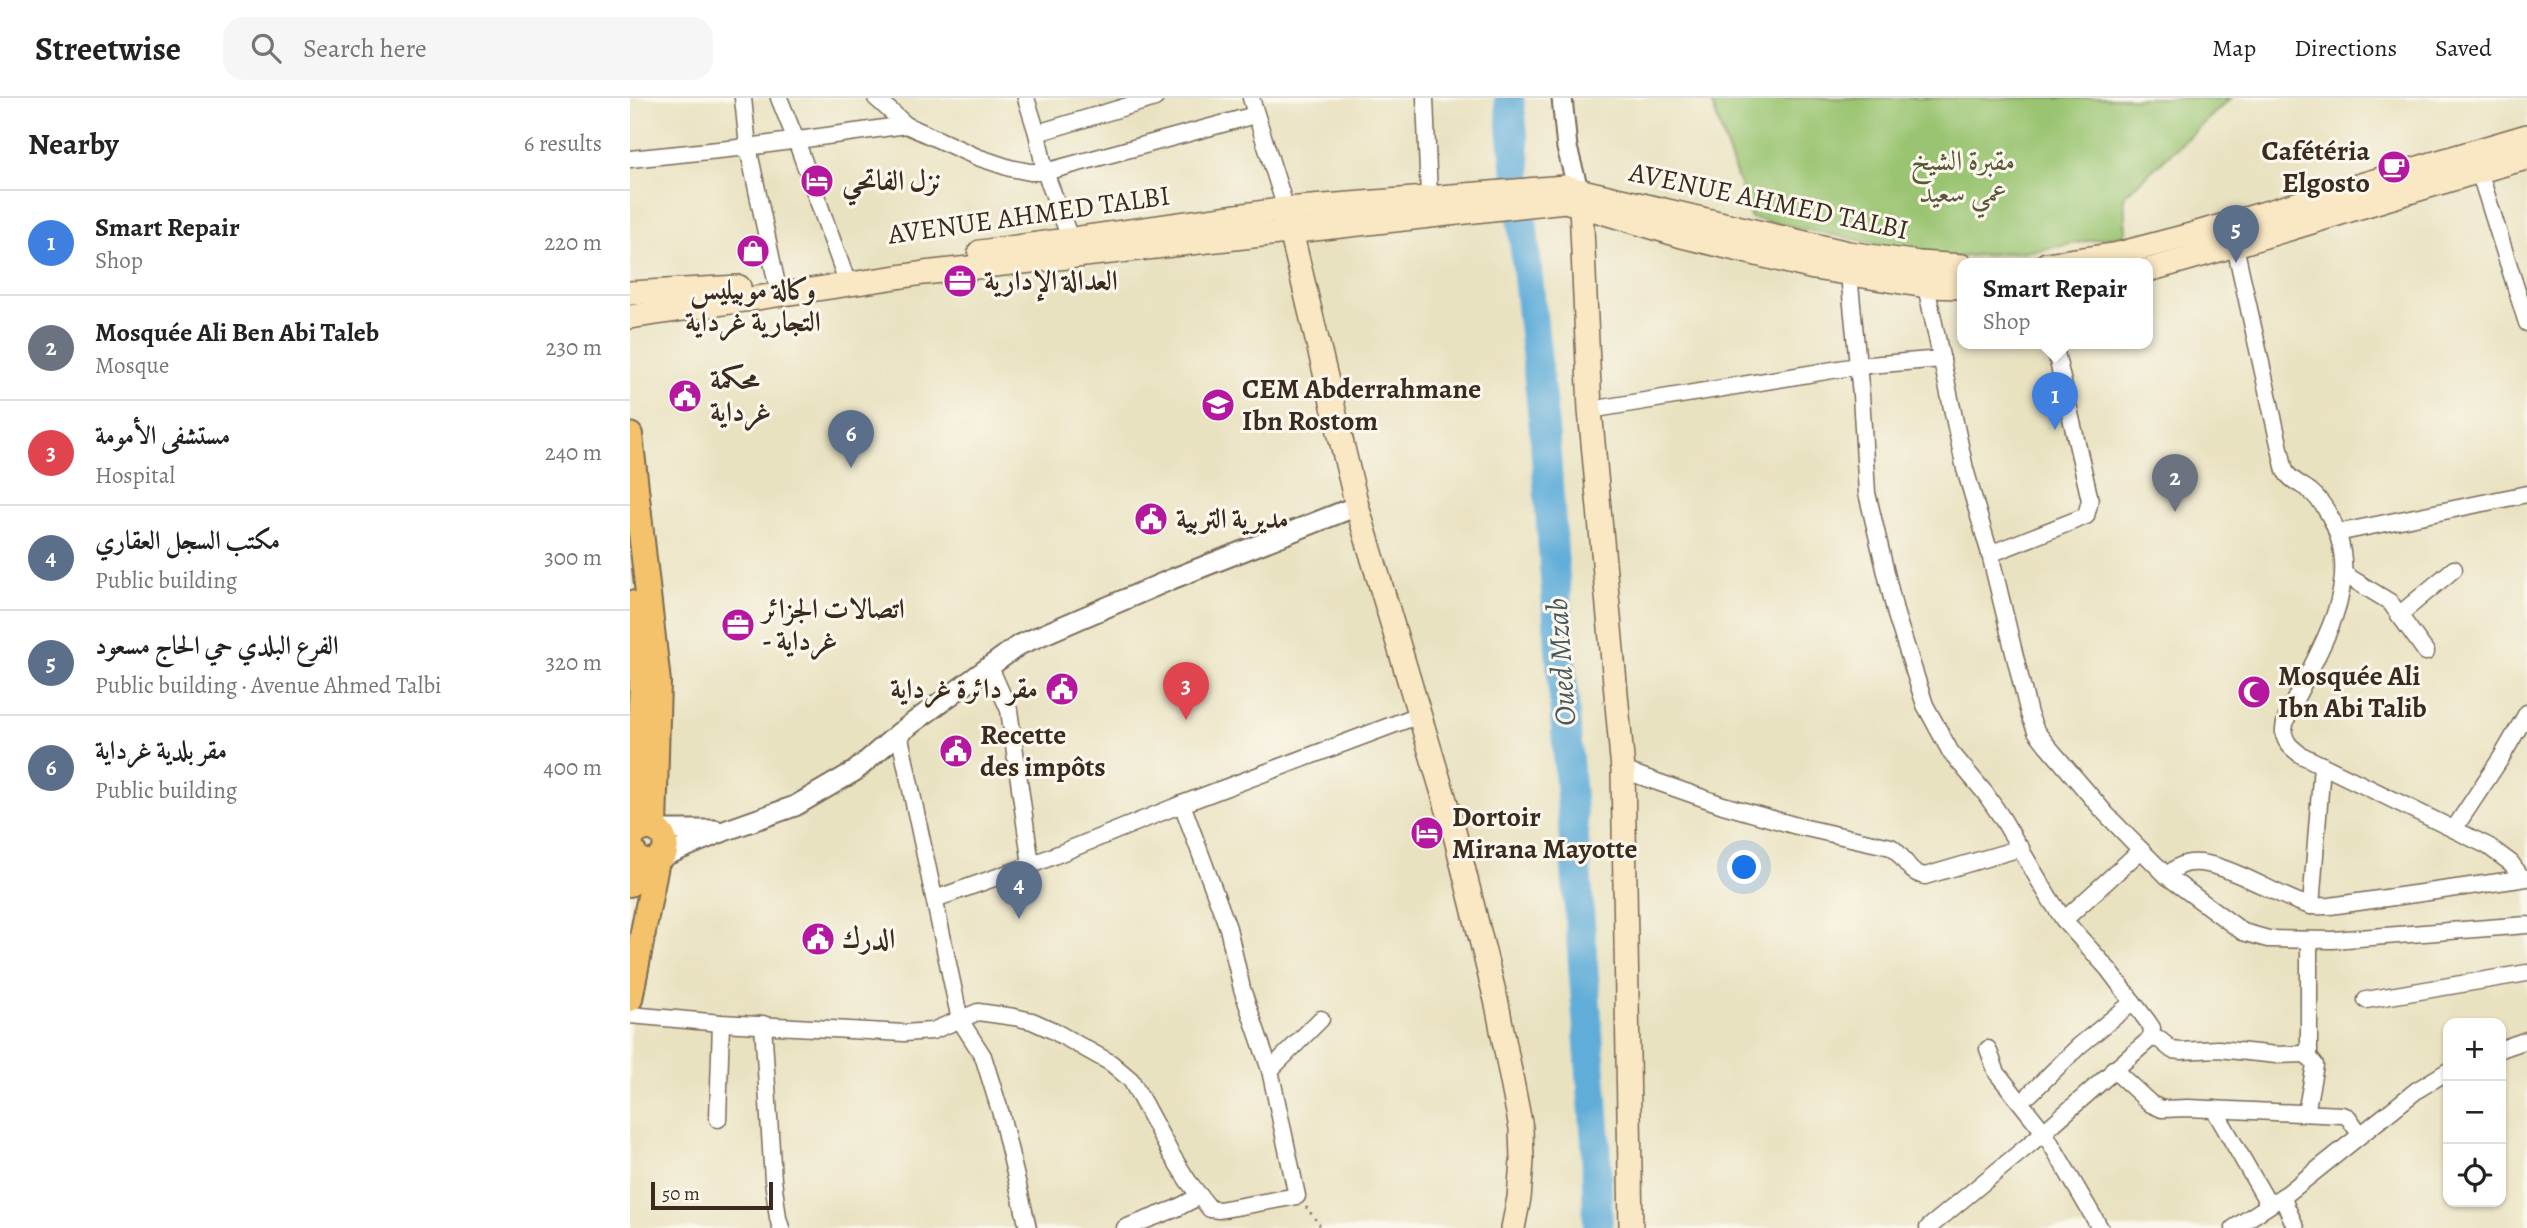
<!DOCTYPE html>
<html lang="en">
<head>
<meta charset="utf-8">
<style>
	body { margin:0; font-family:Alegreya,Amiri,serif; background:#f6f6f6; color:#222 }
	.controls { position:absolute; right:21px; bottom:21px; display:grid; overflow:hidden; border-radius:14px; box-shadow:0 2px 5px #0004 }
	.controls button { width:63px; height:63px; display:grid; place-items:center; padding:0; border:0; border-bottom:2px solid #e0e0e0; background:#fff; color:#222; font:35px sans-serif }
	.scale { position:absolute; left:21px; bottom:18px; width:122px; box-sizing:border-box; padding-left:7px; border:4px solid #3b2a1e; border-top:0; font-size:19px; line-height:24px; white-space:nowrap; color:#3b2a1e; -webkit-text-stroke:5px #fbf7ec; paint-order:stroke }
	.you { position:absolute; left:1115px; top:770px; width:24px; height:24px; margin:-18px; border:5px solid #fff; border-radius:50%; background:#1a73e8; box-shadow:0 0 0 10px #1a73e833 }
	.badge { display:grid; place-items:center; width:46px; height:46px; border-radius:50%; background:#7c3aed; color:#fff; font-size:23px; font-weight:700 }
	.pin { position:absolute; translate:-50% -58px; filter:drop-shadow(0 2px 4px #0008) }
	.pin::after { content:''; position:absolute; top:37px; width:24px; height:21px; background:inherit; clip-path:polygon(0 0,100% 0,50% 100%) }
	.popup { position:absolute; left:1327px; top:160px; width:196px; height:91px; box-sizing:border-box; display:grid; place-content:center; border-radius:14px; background:#fff; filter:drop-shadow(0 2px 5px #0005); font-size:23px; white-space:nowrap; color:#767676 }
	.popup b { font-size:26px; color:#222 }
	.popup::after { content:''; position:absolute; left:50%; top:100%; margin-left:-14px; border:14px solid transparent; border-top-color:#fff }
	.list { margin:0; padding:0; list-style:none }
	h2 { display:flex; justify-content:space-between; align-items:center; height:91px; margin:0; padding:0 28px; font-size:30px }
	h2 small { font-size:23px; font-weight:400; color:#767676 }
	.list li { display:grid; grid-template-columns:46px 1fr auto; gap:21px; align-items:center; box-sizing:border-box; height:105px; padding:0 28px; border-top:2px solid #e0e0e0 }
	.list b { display:block; font-size:26px; white-space:nowrap }
	.list p { margin:0; font-size:23px; white-space:nowrap; color:#767676 }
	.list em { font-size:23px; font-style:normal; color:#767676 }
	.icon { flex:none; width:38px; height:38px; fill:none; stroke:currentColor; stroke-width:2; stroke-linecap:round; stroke-linejoin:round }
	.map { position:relative; flex:none; width:1897px; height:1130px; overflow:hidden }
	header { display:flex; align-items:center; gap:42px; box-sizing:border-box; height:98px; padding:0 35px; background:#fff; border-bottom:2px solid #e0e0e0 }
	header strong { font-size:33px }
	nav { display:flex; gap:38px; margin-inline-start:auto; font-size:24px }
	.search { width:490px; height:63px; background:#f6f6f6; display:flex; align-items:center; gap:18px; box-sizing:border-box; padding:0 24px; border-radius:21px; color:#767676; font-size:26px }
	main { display:flex }
	aside { flex:1; background:#fff }
	.map>svg:first-child { display:block }
	.green { fill:#9ac471; stroke:#6a7748; stroke-width:2 }
	.lines { fill:none; stroke-linecap:round; stroke-linejoin:round }
	.river { stroke:#60add9; stroke-width:30 }
	.minor-casing { stroke:#786a57; stroke-width:19 }
	.tertiary-casing { stroke:#786a57; stroke-width:23 }
	.secondary-casing { stroke:#786a57; stroke-width:26 }
	.primary-casing { stroke:#786a57; stroke-width:28 }
	.path { stroke:#786a57; stroke-width:2.5; stroke-dasharray:2 5; stroke-linecap:butt }
	.minor { stroke:#fff; stroke-width:16 }
	.tertiary { stroke:#fff; stroke-width:19 }
	.secondary { stroke:#fae7c3; stroke-width:23 }
	.primary { stroke:#f3c26a; stroke-width:24 }
	.labels { text-anchor:middle; dominant-baseline:central; stroke-width:6; stroke-linejoin:round; paint-order:stroke }
	.poi-label { font-size:28px; font-weight:bold; fill:#3b2a1e; stroke:#fbf7ec; text-anchor:start }
	.park-label { font-size:28px; fill:#585837; stroke:#fbf7ec }
	.street-label { font-size:28px; fill:#3b2a1e; stroke:#fbf7ec }
	.water-label { font-size:30px; font-style:italic; fill:#48585f; stroke:#fbf7ec }
</style>
</head>
<body>
<header>
<strong>Streetwise</strong>
<div class="search"><svg class="icon" aria-label="search" viewBox="0 0 24 24"><circle cx="10" cy="10" r="6"/><path d="M15 15l6 6"/></svg>Search here</div>
<nav><a>Map</a><a>Directions</a><a>Saved</a></nav>
</header>
<main>
<aside>
<h2>Nearby<small>6 results</small></h2>
<ul class="list">
<li><span class="badge" style="background:#3f7fe0">1</span><div><b>Smart Repair</b><p>Shop</p></div><em>220 m</em></li>
<li><span class="badge" style="background:#6b7280">2</span><div><b>Mosquée Ali Ben Abi Taleb</b><p>Mosque</p></div><em>230 m</em></li>
<li><span class="badge" style="background:#e0444e">3</span><div><b>مستشفى الأمومة</b><p>Hospital</p></div><em>240 m</em></li>
<li><span class="badge" style="background:#5c6f8a">4</span><div><b>مكتب السجل العقاري</b><p>Public building</p></div><em>300 m</em></li>
<li><span class="badge" style="background:#5c6f8a">5</span><div><b>الفرع البلدي حي الحاج مسعود</b><p>Public building · Avenue Ahmed Talbi</p></div><em>320 m</em></li>
<li><span class="badge" style="background:#5c6f8a">6</span><div><b>مقر بلدية غرداية</b><p>Public building</p></div><em>400 m</em></li>
</ul>
</aside>
<div class="map">
<svg width="1897" height="1130" viewBox="0 0 1897 1130">
	<rect width="100%" height="100%" fill="#fbf7ec"/>
	<filter id="ink" filterUnits="userSpaceOnUse"><feTurbulence type="fractalNoise" baseFrequency=".0143" numOctaves="2"/><feDisplacementMap in="SourceGraphic" scale="14" xChannelSelector="R" yChannelSelector="G"/><feConvolveMatrix kernelMatrix="1 2 1 2 8 2 1 2 1" color-interpolation-filters="sRGB"/></filter>
	<filter id="wash" filterUnits="userSpaceOnUse"><feTurbulence type="fractalNoise" baseFrequency=".00686" numOctaves="4" result="noise"/><feDisplacementMap in="SourceGraphic" scale="28" xChannelSelector="R" yChannelSelector="G"/><feGaussianBlur stdDeviation="1.57" result="paint"/><feColorMatrix in="noise" values="0 0 0 0 0 0 0 0 0 0 0 0 0 0 0 0 0 1.4 0 .05"/><feComposite in="paint" operator="in"/></filter>
	<g filter="url(#wash)">
		<rect width="100%" height="100%" fill="#e9e2c1"/>
		<!-- green -->
		<polygon class="green" points="1080,0 1601,0 1494,98 1496,136 1408,152 1315,160 1121,120"/>
		<g class="lines">
			<!-- river -->
			<polyline class="river" points="879,0 914,330 966,1044 968,1130"/>
		</g>
	</g>
	<g filter="url(#ink)">
		<g class="lines">
			<defs>
				<g id="minor">
					<polyline points="113,0 118,49 147,187"/>
					<polyline points="149,0 166,42 214,175"/>
					<polyline points="246,0 276,27 347,59 380,70 400,74 415,74 625,17"/>
					<polyline points="396,0 407,35 415,74 440,140"/>
					<polyline points="621,0 656,111"/>
					<polyline points="795,0 799,99"/>
					<polyline points="407,35 525,0"/>
					<polyline points="0,61 118,49 276,27"/>
					<polyline points="1849,73 1897,225"/>
					<path d="M1603,139l52,234c6,10 16,13 25,20 17,14 29,40 32,61 8,47 -22,98 -42,138 -6,12 -15,26 -16,40 -1,12 9,19 17,25l187,91 23,17 11,15"/>
					<polyline points="1218,167 1231,297 1237,395 1266,517 1295,607 1320,653 1355,695 1372,720 1420,801 1434,822 1478,871 1518,924 1522,930 1521,940 1400,1046 1298,1130"/>
					<polyline points="1296,188 1335,371 1360,456 1399,616 1406,633 1416,646 1476,716 1511,752 1537,778 1613,834 1638,841 1703,842 1897,827"/>
					<polyline points="960,312 1227,268 1312,261"/>
					<polyline points="1707,435 1897,396"/>
					<polyline points="1360,456 1456,418 1460,402 1424,246"/>
					<polyline points="1714,476 1760,504 1796,554"/>
					<polyline points="1769,517 1824,471"/>
					<polyline points="359,567 379,612 401,767"/>
					<polyline points="269,635 330,922 353,958 371,1016 398,1130"/>
					<path d="M993,672l100,35 74,21 94,21c14,9 16,26 34,29l96,-28"/>
					<polyline points="1824,731 1871,660 1897,615"/>
					<path d="M1537,778c4,-3 8,-8 13,-10 31,-16 95,31 128,39 7,2 15,1 22,1l197,-28"/>
					<polyline points="305,801 401,767 552,706 789,617"/>
					<polyline points="1681,808 1692,667"/>
					<polyline points="1434,822 1511,752"/>
					<polyline points="1679,843 1679,959"/>
					<polyline points="1736,902 1897,875"/>
					<polyline points="0,917 91,925 274,935 302,933 348,914 384,919 402,923 422,932 481,965 501,982 541,1056 558,1083 580,1111 589,1112 667,1098 640,972 612,891 598,830 552,706"/>
					<polyline points="133,926 143,1082 148,1120 151,1130"/>
					<polyline points="1521,940 1530,942 1542,952 1551,953 1588,951 1647,957 1674,956 1679,959 1685,967 1676,1015"/>
					<polyline points="1358,951 1367,975 1414,1034 1470,1130"/>
					<polyline points="1871,951 1897,942"/>
					<polyline points="1483,971 1521,1006 1532,1011 1558,1010 1712,1017 1718,1019 1730,1036"/>
					<polyline points="640,972 691,921"/>
					<polyline points="1400,996 1449,948 1503,904"/>
					<polyline points="1584,1011 1639,1107"/>
					<polyline points="88,1021 91,925"/>
					<polyline points="1652,1099 1666,1130"/>
					<polyline points="495,1130 545,1111 570,1098"/>
					<polyline points="1604,1130 1658,1095 1787,992 1818,973"/>
				</g>
				<g id="tertiary">
					<polyline points="932,0 937,50 948,91"/>
					<polyline points="29,732 85,732"/>
					<polyline points="32,759 97,732 165,708 225,673 269,635 389,547 542,481 727,408"/>
				</g>
				<g id="secondary">
					<polyline points="948,94 951,107 960,312 993,672 1001,1130"/>
					<polyline points="658,121 727,408 823,729 867,906 891,1030 892,1063 889,1100 883,1130"/>
					<polyline points="350,154 656,111 935,89 1218,155 1289,165 1332,168"/>
					<polyline points="1417,166 1484,157 1564,136 1897,38"/>
					<path d="M1518,172c127,-34 252,-78 379,-112"/>
					<polyline points="0,195 109,189"/>
					<polyline points="0,219 294,175 935,103 1052,138 1184,170 1296,188 1332,189"/>
				</g>
				<g id="primary">
					<polyline points="0,337 28,584 24,730"/>
					<path d="M0,505l12,77 -5,120 -7,46 8,13c11,6 20,3 27,-7 4,-21 -16,-32 -32,-17"/>
					<polyline points="0,786 4,758"/>
					<polyline points="0,901 27,762"/>
				</g>
			</defs>
			<!-- minor casing -->
			<use href="#minor" class="minor-casing"/>
			<!-- tertiary casing -->
			<use href="#tertiary" class="tertiary-casing"/>
			<!-- secondary casing -->
			<use href="#secondary" class="secondary-casing"/>
			<!-- primary casing -->
			<use href="#primary" class="primary-casing"/>
			<!-- path -->
			<polyline class="path" points="676,1109 692,1130"/>
			<!-- minor -->
			<use href="#minor" class="minor"/>
			<!-- tertiary -->
			<use href="#tertiary" class="tertiary"/>
			<!-- secondary -->
			<use href="#secondary" class="secondary"/>
			<!-- primary -->
			<use href="#primary" class="primary"/>
		</g>
	</g>
	<!-- icons -->
	<defs>
		<symbol id="cafe-disc" viewBox="-11 -11 22 22"><circle r="9.5" fill="#b5179e" stroke="#fbf7ec"/><path d="M-5.5-4.5H6V0H3Q3 3.5 0 3.5H-2.5Q-5.5 3.5-5.5 0ZM3-3.2v2h1.7v-2ZM-6 4.5H4V6H-6Z" fill="#fff"/></symbol>
		<symbol id="hotel-disc" viewBox="-11 -11 22 22"><circle r="9.5" fill="#b5179e" stroke="#fbf7ec"/><path d="M-6-4.5h1.5V1H6V5H4.5V3h-9V5H-6ZM-4 0a1.8 1.8 0 1 1 3.6 0ZM.5 0V-2.5h3Q6-2.5 6 0Z" fill="#fff"/></symbol>
		<symbol id="shop-disc" viewBox="-11 -11 22 22"><circle r="9.5" fill="#b5179e" stroke="#fbf7ec"/><path d="M-5-2.5h2.3a2.7 3.5 0 0 1 5.4 0H5L5.5 6h-11ZM-1.5-2.5h3a1.5 2.3 0 0 0-3 0Z" fill="#fff"/></symbol>
		<symbol id="office-disc" viewBox="-11 -11 22 22"><circle r="9.5" fill="#b5179e" stroke="#fbf7ec"/><path d="M-6-3h4V-5.5h4V-3h4V5H-6ZM-1-4.5V-3h2v-1.5ZM-6 0V1H6V0Z" fill="#fff"/></symbol>
		<symbol id="civic-disc" viewBox="-11 -11 22 22"><circle r="9.5" fill="#b5179e" stroke="#fbf7ec"/><path d="M-.6-6.5H3V-4.5H.6V-3L4-1V1h2V6H-6V1h2V-1L-.6-3ZM-1.2 2.5V6h2.4V2.5Z" fill="#fff"/></symbol>
		<symbol id="school-disc" viewBox="-11 -11 22 22"><circle r="9.5" fill="#b5179e" stroke="#fbf7ec"/><path d="M0-5L7-2L0 1L-7-2ZM-4 1L0 2.5L4 1V4Q0 6-4 4Z" fill="#fff"/></symbol>
		<symbol id="mosque-disc" viewBox="-11 -11 22 22"><circle r="9.5" fill="#b5179e" stroke="#fbf7ec"/><path d="M3.5-4.9A6 6 0 1 0 3.5 4.9A5 5 0 1 1 3.5-4.9Z" fill="#fff"/></symbol>
	</defs>
	<g fill-rule="evenodd">
		<use href="#cafe-disc" x="1745" y="50" width="38" height="38"/>
		<use href="#hotel-disc" x="168" y="64" width="38" height="38"/>
		<use href="#shop-disc" x="104" y="134" width="38" height="38"/>
		<use href="#office-disc" x="311" y="164" width="38" height="38"/>
		<use href="#civic-disc" x="36" y="279" width="38" height="38"/>
		<use href="#school-disc" x="569" y="288" width="38" height="38"/>
		<use href="#civic-disc" x="502" y="402" width="38" height="38"/>
		<use href="#office-disc" x="89" y="508" width="38" height="38"/>
		<use href="#civic-disc" x="413" y="572" width="38" height="38"/>
		<use href="#mosque-disc" x="1605" y="575" width="38" height="38"/>
		<use href="#civic-disc" x="307" y="634" width="38" height="38"/>
		<use href="#hotel-disc" x="778" y="716" width="38" height="38"/>
		<use href="#civic-disc" x="169" y="822" width="38" height="38"/>
	</g>
	<g class="labels">
		<!-- poi labels -->
		<g class="poi-label">
			<text x="1740" y="53" text-anchor="end">Cafétéria<tspan x="1740" dy="32">Elgosto</tspan></text>
			<text x="212" y="83">نزل الفاتحي</text>
			<text x="354" y="183">العدالة الإدارية</text>
			<text x="123" y="192" text-anchor="middle">وكالة موبيليس<tspan x="123" dy="32">التجارية غرداية</tspan></text>
			<text x="80" y="282">محكمة<tspan x="80" dy="32">غرداية</tspan></text>
			<text x="612" y="291">CEM Abderrahmane<tspan x="612" dy="32">Ibn Rostom</tspan></text>
			<text x="546" y="421">مديرية التربية</text>
			<text x="132" y="511">اتصالات الجزائر<tspan x="132" dy="32">- غرداية</tspan></text>
			<text x="1648" y="578">Mosquée Ali<tspan x="1648" dy="32">Ibn Abi Talib</tspan></text>
			<text x="408" y="591" text-anchor="end">مقر دائرة غرداية</text>
			<text x="350" y="637">Recette<tspan x="350" dy="32">des impôts</tspan></text>
			<text x="822" y="719">Dortoir<tspan x="822" dy="32">Mirana Mayotte</tspan></text>
			<text x="212" y="841">الدرك</text>
		</g>
		<!-- park labels -->
		<g class="park-label">
			<text x="1333" y="63">مقبرة الشيخ<tspan x="1333" dy="32">عمي سعيد</tspan></text>
		</g>
		<!-- street labels -->
		<g class="street-label">
			<text transform="translate(1139 103) rotate(12)">AVENUE AHMED TALBI</text>
			<text transform="translate(399 117) rotate(-8)">AVENUE AHMED TALBI</text>
		</g>
		<!-- water labels -->
		<g class="water-label">
			<text transform="translate(931 564) rotate(-94)">Oued Mzab</text>
		</g>
	</g>
</svg>
<div class="controls">
<button>+</button>
<button>−</button>
<button><svg class="icon" aria-label="locate" viewBox="0 0 24 24"><circle cx="12" cy="12" r="6"/><path d="M12 2v4M12 18v4M2 12h4M18 12h4"/></svg></button>
</div>
<div class="scale">50 m</div>
<div class="you"></div>
<div class="pin badge" style="left:1425px;top:332px;background:#3f7fe0">1</div>
<div class="popup"><b>Smart Repair</b>Shop</div>
<div class="pin badge" style="left:1545px;top:414px;background:#6b7280">2</div>
<div class="pin badge" style="left:556px;top:622px;background:#e0444e">3</div>
<div class="pin badge" style="left:389px;top:821px;background:#5c6f8a">4</div>
<div class="pin badge" style="left:1606px;top:165px;background:#5c6f8a">5</div>
<div class="pin badge" style="left:221px;top:370px;background:#5c6f8a">6</div>
</div>
</main>
</body>
</html>
